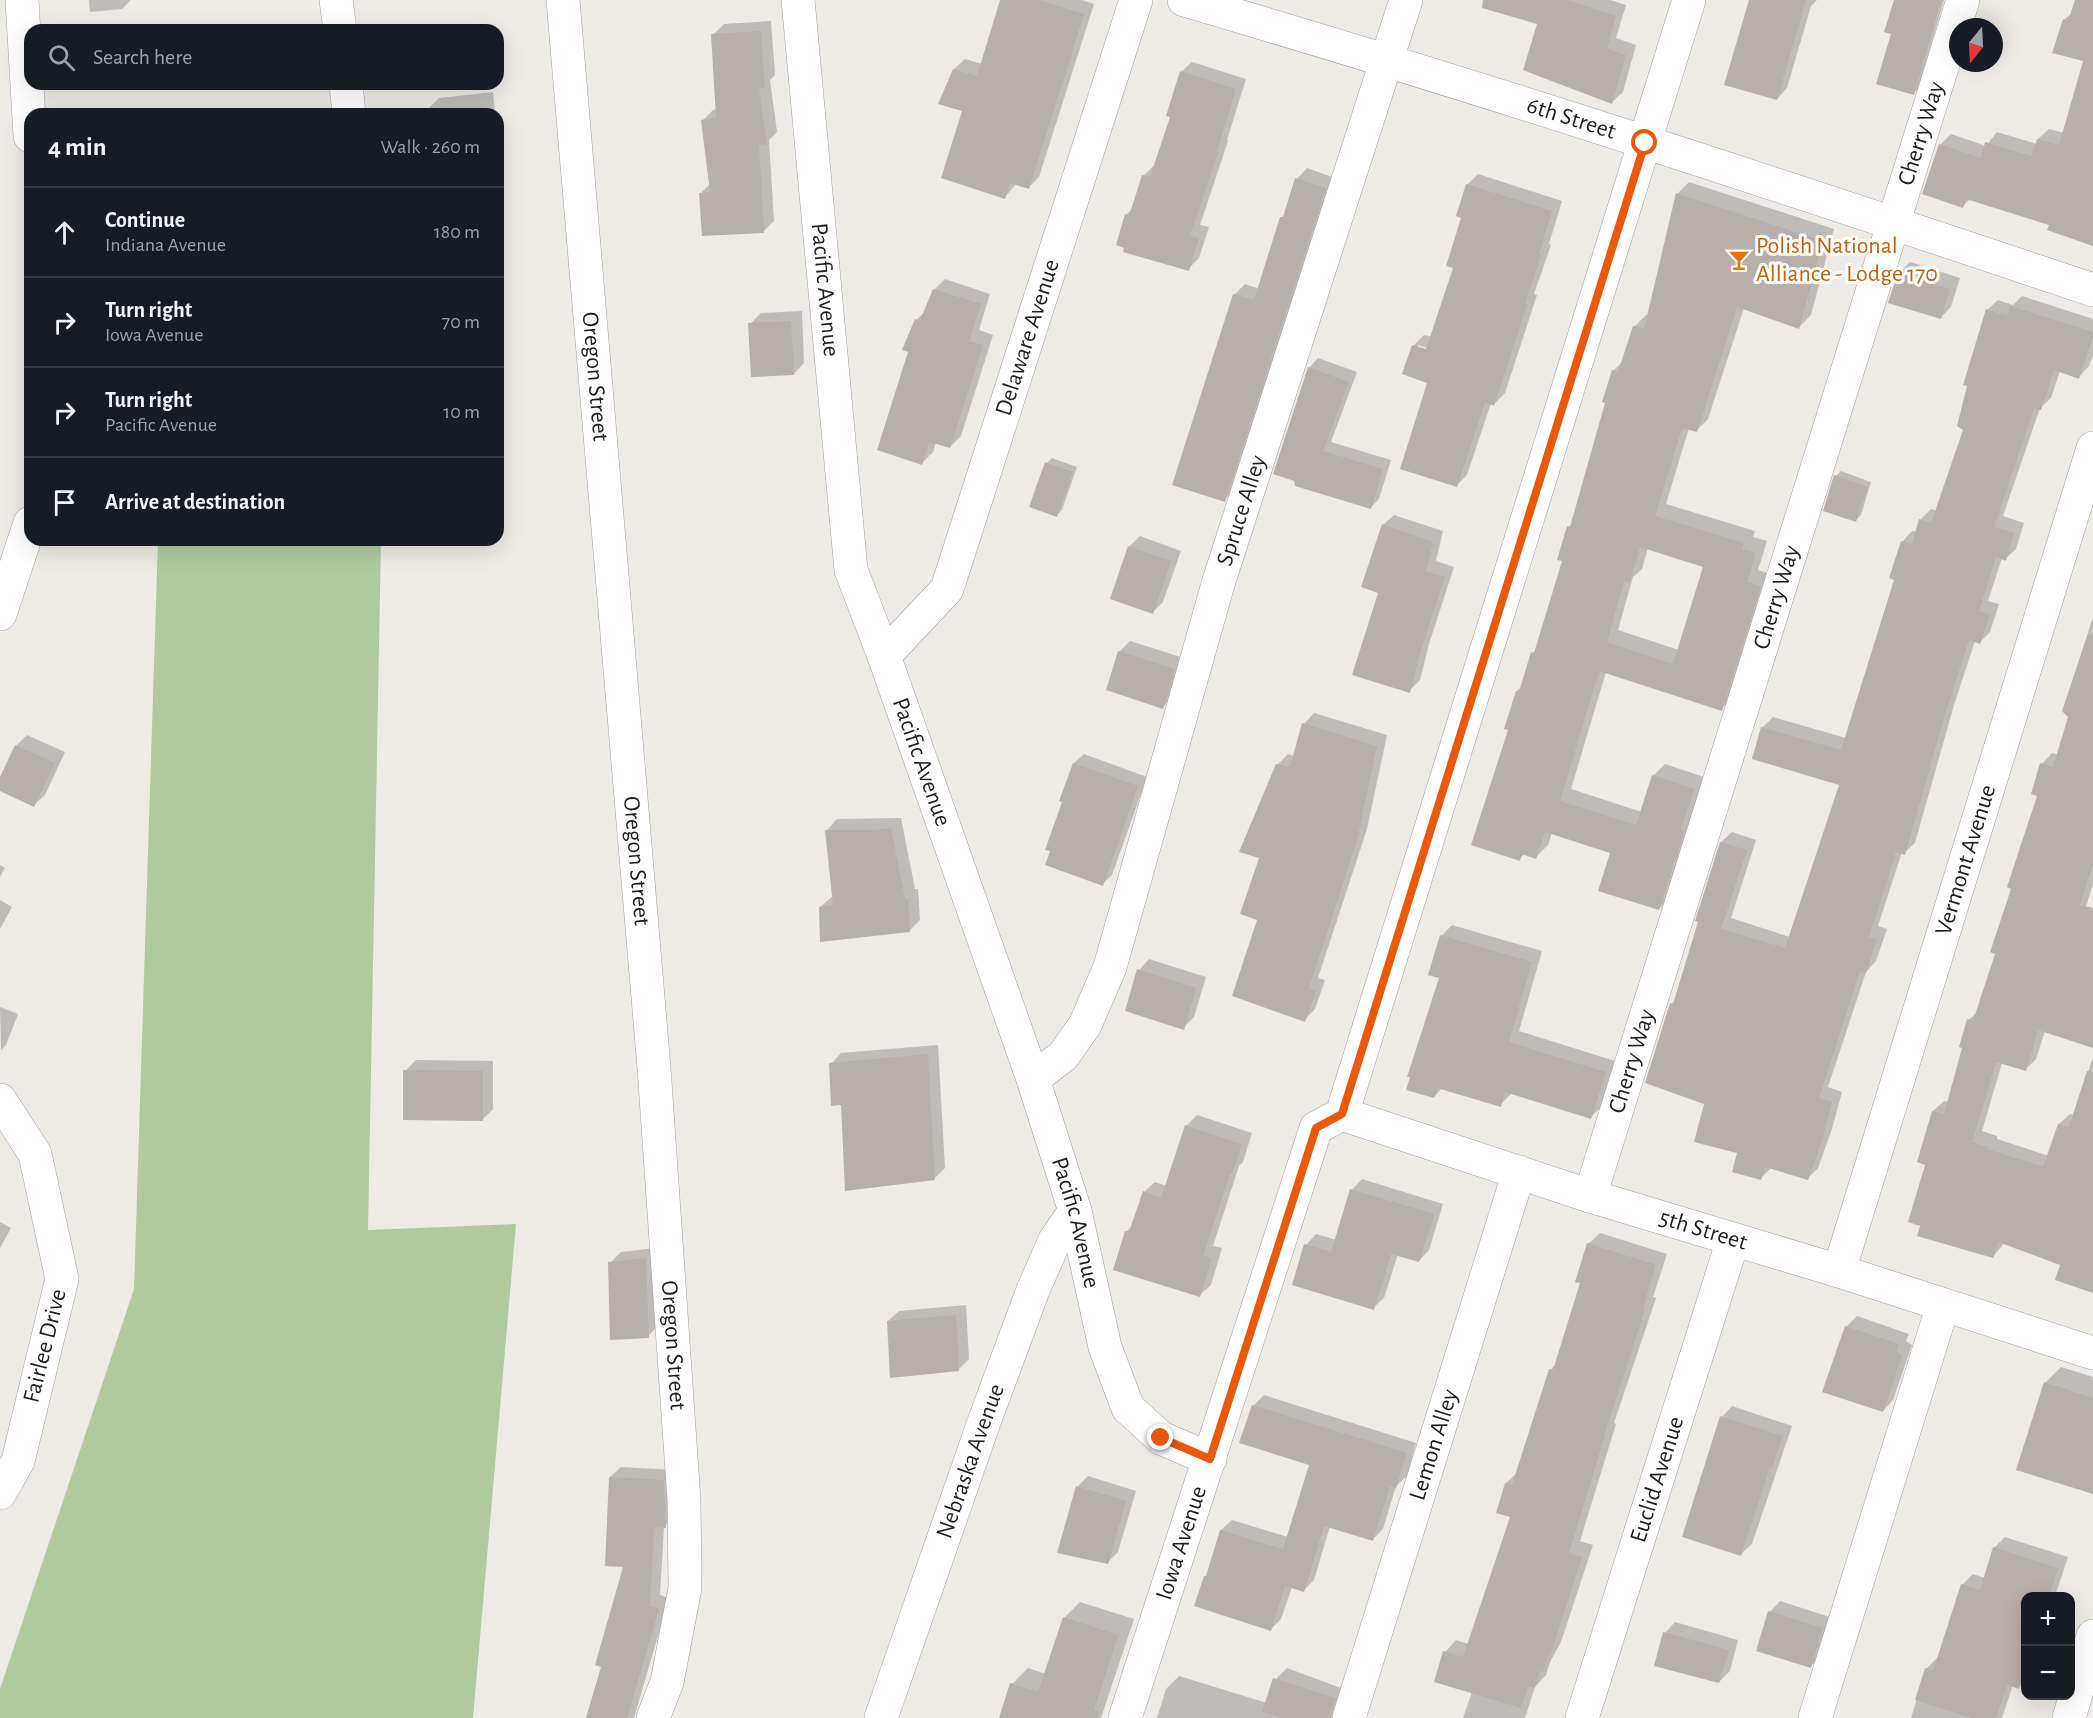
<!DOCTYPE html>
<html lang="en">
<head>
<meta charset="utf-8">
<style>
	body { margin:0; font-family:"Alegreya Sans",sans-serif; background:#242831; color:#f1f3f6 }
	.controls { position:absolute; right:18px; bottom:18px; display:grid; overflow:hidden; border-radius:12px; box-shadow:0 6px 24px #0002 }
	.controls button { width:54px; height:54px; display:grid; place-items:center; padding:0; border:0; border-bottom:2px solid #363941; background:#171b24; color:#f1f3f6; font:30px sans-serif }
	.compass { position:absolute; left:1949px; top:18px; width:54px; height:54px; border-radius:50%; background:#171b24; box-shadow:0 6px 24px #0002; rotate:198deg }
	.stop { position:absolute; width:18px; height:18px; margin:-14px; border:4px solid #ea580c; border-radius:50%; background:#fff }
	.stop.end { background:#ea580c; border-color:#fff; box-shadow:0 2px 6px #0008 }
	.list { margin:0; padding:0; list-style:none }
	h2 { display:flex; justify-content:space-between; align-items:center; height:78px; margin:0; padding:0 24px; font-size:26px }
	h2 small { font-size:20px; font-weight:400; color:#9ea1a6 }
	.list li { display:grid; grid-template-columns:39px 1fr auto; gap:18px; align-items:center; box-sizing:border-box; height:90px; padding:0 24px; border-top:2px solid #363941 }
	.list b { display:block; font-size:22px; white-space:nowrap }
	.list p { margin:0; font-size:20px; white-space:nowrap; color:#9ea1a6 }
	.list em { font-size:20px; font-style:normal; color:#9ea1a6 }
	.icon { flex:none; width:33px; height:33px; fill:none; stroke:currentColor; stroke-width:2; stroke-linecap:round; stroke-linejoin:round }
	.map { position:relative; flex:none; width:2093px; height:1718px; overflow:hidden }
	.search { position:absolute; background:#171b24; box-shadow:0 6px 24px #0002; left:24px; top:24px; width:480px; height:66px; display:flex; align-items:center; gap:15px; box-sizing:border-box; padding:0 21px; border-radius:18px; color:#9ea1a6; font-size:22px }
	.panel { position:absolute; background:#171b24; box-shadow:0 6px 24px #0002; left:24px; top:108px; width:480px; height:438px; border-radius:18px }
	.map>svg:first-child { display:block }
	.forest { fill:#b0ca9e }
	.shadow { fill:#0003; fill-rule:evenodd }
	.building { fill:#b8afab; fill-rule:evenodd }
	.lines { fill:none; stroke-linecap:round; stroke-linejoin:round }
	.minor-casing { stroke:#9f9f9f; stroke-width:34 }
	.minor { stroke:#fff; stroke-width:33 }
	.route { stroke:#ea580c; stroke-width:8 }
	.labels { text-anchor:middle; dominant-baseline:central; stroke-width:6; stroke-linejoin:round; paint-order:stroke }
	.street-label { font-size:24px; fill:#1e1e1e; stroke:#fff }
	.food-label { font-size:24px; fill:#c56008; stroke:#fff; text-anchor:start }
</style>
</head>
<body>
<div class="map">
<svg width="2093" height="1718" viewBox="0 0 2093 1718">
	<rect width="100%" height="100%" fill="#eeeae6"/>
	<!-- forest -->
	<polygon class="forest" points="158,540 381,540 368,1230 516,1224 473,1718 0,1718 0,1689 134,1289"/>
	<!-- shadow -->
	<g class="shadow">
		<polygon points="89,0 131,0 122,9 90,12"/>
		<polygon points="1001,0 1082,0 1094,4 1039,177 1028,188 1016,184 1005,197 964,110 954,69 965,59 982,64"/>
		<polygon points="1516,0 1610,0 1626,5 1616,38 1636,45 1623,92 1612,102"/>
		<polygon points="1750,0 1817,0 1811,6 1787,88 1777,99"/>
		<polygon points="1895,0 1944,0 1918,89 1913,94 1893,34"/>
		<polygon points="2076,0 2093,0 2093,245 2051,224 1970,199 1963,206 1940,145 1951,134 1986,146 1997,132 2037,144 2038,139 2049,129 2064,133 2085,60 2064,20 2073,12"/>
		<polygon points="771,21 775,75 770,80 777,132 769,140 774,221 764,231 701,193 711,183 703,120 713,110 717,109 713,35 724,24"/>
		<polygon points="1192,62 1246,79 1227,140 1228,141 1200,225 1209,227 1199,258 1188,269 1126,215 1133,208 1143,176 1155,165 1172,116 1181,72"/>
		<polygon points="493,92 495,114 429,114 428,109 439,98"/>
		<polygon points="498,138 503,181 498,186"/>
		<polygon points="1307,168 1335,178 1235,490 1224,500 1174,484 1235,294 1245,284 1260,289 1282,217 1286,213 1297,179"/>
		<path d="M1478,174l84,27 -13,43 2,1 -17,49 3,1 -32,98 -11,11 -3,-1 -24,72 -10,10 -28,-103 -25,-9 10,-28 10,-10 8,2 23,-70 12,-82zM1418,345l16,5 -16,-2z"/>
		<path d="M1689,182l145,47 -23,86 -12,12 -55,-19 -36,111 -12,12 -7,-3 -23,76 89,27 -2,6 14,4 -9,29 13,4 -38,123 -12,12 -115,-37 -35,117 71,23 11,-36 12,-12 39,13 -33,120 -12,12 -47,-57 -60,-19 -4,12 -12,12 -11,-3 -6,5 -9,-130 7,-38 5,-5 11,-33 4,-5 27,-88 5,-33 3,-4 35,-121 6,-31 11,-11 10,-33 12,-12h3l28,-121zM1648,548l57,18 -26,84 -61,-20 15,-53 9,-8z"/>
		<polygon points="1910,262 1960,278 1951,307 1940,318 1899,273"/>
		<polygon points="945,279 990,294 979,330 993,335 961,436 950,447 936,442 933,452 922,463 910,351 916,320 926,311 934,290"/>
		<polygon points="2022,296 2093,319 2093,355 2089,366 2079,377 2060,371 2051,398 2040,408 2003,516 2024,523 2016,549 2005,559 2002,558 1988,601 1999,604 1990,632 1980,642 1975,641 1954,705 1915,843 1904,853 1902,852 1878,926 1887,929 1876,961 1866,972 1828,1087 1842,1092 1832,1129 1818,1168 1808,1178 1771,1168 1761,1178 1739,1152 1706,1103 1671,1004 1676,1000 1721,842 1732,832 1756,840 1731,918 1790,937 1841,784 1762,728 1773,717 1846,738 1896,579 1902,542 1912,531 1917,532 1920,520 1931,509 1937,511 1965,430 1987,310 1998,300 2013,305"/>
		<polygon points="802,311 804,363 794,374 750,324 761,313"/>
		<polygon points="1318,358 1357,372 1331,442 1391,460 1379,499 1370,508 1296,485 1309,368"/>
		<polygon points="1052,458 1077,467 1062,510 1057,515 1047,463"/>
		<polygon points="1841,471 1871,482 1861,515 1856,520 1836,476"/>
		<polygon points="1394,515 1443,531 1436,561 1454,567 1429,644 1420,680 1409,691 1380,592 1383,525"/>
		<polygon points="1140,536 1181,551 1163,602 1152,613 1129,547"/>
		<polygon points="2093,617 2093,884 2078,933 2093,938 2093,1046 2045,1031 2036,1059 2025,1070 2002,1063 1982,1131 1997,1136 1997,1139 2049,1156 2059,1124 2070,1114 2074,1115 2093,1057 2093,1291 2062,1264 2005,1242 1993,1257 1921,1225 1933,1111 1944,1101 1949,1102 1969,1020 1978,1011 1997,953 2039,795 2042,764 2052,753 2059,755 2070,716 2063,710"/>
		<polygon points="1130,641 1184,658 1174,696 1163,707 1108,689 1120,651"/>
		<polygon points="1314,713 1387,735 1367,829 1318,978 1325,980 1315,1009 1304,1020 1259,919 1261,857 1277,765 1288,754 1294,756 1304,724"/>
		<polygon points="27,735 65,752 45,795 34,805 0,789 0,780 16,746"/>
		<polygon points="1084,754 1147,777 1112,875 1102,884 1064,801 1061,800 1074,763"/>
		<polygon points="901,818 915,889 918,889 920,920 909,931 820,907 833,896 827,830 837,819"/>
		<polygon points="0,865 5,868 0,877"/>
		<polygon points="0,900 12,907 0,929"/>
		<polygon points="1452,925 1542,951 1519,1031 1615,1061 1601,1107 1590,1118 1512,1093 1500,1105 1442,1088 1434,1097 1441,977 1430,974 1442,935"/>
		<polygon points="1149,959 1206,977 1194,1017 1183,1028 1139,970"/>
		<polygon points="0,1007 18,1014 6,1045 1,1050"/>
		<polygon points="938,1045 945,1168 934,1179 842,1103 831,1064 841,1053"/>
		<polygon points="416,1060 493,1061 493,1109 482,1120 405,1071"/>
		<polygon points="1197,1115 1252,1133 1243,1162 1239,1166 1213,1246 1222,1248 1211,1285 1200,1295 1126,1232 1134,1224 1144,1192 1155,1182 1167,1186 1186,1126"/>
		<polygon points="1362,1179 1443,1204 1429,1250 1419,1261 1398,1254 1384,1298 1373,1308 1306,1245 1316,1234 1337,1240 1352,1190"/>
		<polygon points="0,1222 11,1228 0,1248"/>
		<polygon points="1600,1233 1667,1254 1653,1297 1656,1298 1614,1423 1616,1424 1580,1541 1593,1545 1561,1642 1550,1662 1546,1675 1535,1687 1525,1718 1463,1718 1472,1692 1445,1652 1456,1640 1468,1644 1512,1516 1498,1512 1506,1483 1517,1473 1550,1370 1556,1364 1582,1282 1588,1244"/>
		<polygon points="656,1248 659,1325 648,1336 610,1263 621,1252"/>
		<polygon points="966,1305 969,1359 958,1370 888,1321 899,1311"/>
		<polygon points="1857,1316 1909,1334 1906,1341 1912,1345 1893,1400 1883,1411 1846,1327"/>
		<polygon points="2061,1367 2093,1377 2093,1492 2045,1383"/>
		<polygon points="1264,1395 1416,1443 1407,1476 1396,1486 1383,1529 1373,1539 1330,1526 1314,1580 1304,1590 1292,1587 1281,1619 1270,1630 1208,1574 1221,1530 1232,1520 1288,1537 1311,1464 1253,1406"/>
		<polygon points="1732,1406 1792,1426 1752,1544 1741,1554 1722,1417"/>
		<polygon points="621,1467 674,1470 676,1516 664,1526 660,1595 669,1598 634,1718 588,1718 602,1666 625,1565 610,1477"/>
		<polygon points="1088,1476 1136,1491 1118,1552 1108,1562 1059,1552 1078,1486"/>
		<polygon points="2005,1537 2068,1557 2055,1596 2026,1596 2026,1680 2019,1687 2013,1685 2002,1718 1911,1718 1926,1669 1937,1658 1939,1659 1962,1585 1973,1574 1985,1578 1994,1548"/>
		<polygon points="1780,1601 1833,1618 1821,1656 1810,1667 1770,1612"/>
		<polygon points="1080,1602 1134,1619 1101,1718 1001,1718 1012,1684 1028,1668 1046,1674 1064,1618"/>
		<polygon points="1675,1622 1738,1640 1730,1671 1719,1682 1665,1633"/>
		<polygon points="1287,1668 1341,1688 1331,1718 1157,1718 1166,1689 1179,1676 1267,1703 1274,1681"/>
	</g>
	<!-- building -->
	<g class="building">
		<polygon points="1000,0 1038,0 1084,14 1029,189 1010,183 1005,199 941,178 962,111 938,104 953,69 977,76"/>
		<polygon points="1483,0 1568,0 1616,16 1607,49 1626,55 1612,104 1523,70 1537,24 1482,8"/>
		<polygon points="1749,0 1806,0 1777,100 1724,85"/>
		<polygon points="1894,0 1941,0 1914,95 1876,84 1891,34 1884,32"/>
		<polygon points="2075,0 2093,0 2093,246 2047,230 2049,225 1966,199 1963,208 1922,194 1939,144 1981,158 1985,142 2032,156 2037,139 2059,145 2083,61 2052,53 2063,19 2068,21"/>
		<polygon points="761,31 765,87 759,88 767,144 759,145 764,233 702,236 699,193 710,192 701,120 716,118 711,34"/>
		<polygon points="1180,71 1236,89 1217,151 1218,152 1190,235 1199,238 1189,271 1123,252 1124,248 1116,245 1125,214 1129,216 1142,175 1150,177 1170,117 1166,116"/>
		<polygon points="1295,178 1326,188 1225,502 1172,485 1233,294 1254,300 1280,217 1283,217"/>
		<polygon points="1466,184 1552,211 1539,254 1541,255 1525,304 1527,305 1494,406 1485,402 1457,487 1400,469 1427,383 1402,374 1412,345 1426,349 1453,268 1446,266 1461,218 1456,216"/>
		<path d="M1676,193l147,48 -24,88 -62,-22 -40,125 -15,-4 -27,88 89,27 -2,6 14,4 -9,29 14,4 -39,125 -123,-40 -39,130 76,24 16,-50 42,14 -13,40 4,1 -26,80 -61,-19 12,-38 -65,-21 -9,27 -14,-5 -2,7 -49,-16 37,-115 -4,-1 12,-38 3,1 12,-40 3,1 28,-92 -5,-1 10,-34 3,1 35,-124 -3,-1 10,-32 6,2 15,-46 11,3zM1640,547l63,20 -30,97 -66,-22 17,-61 6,1z"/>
		<polygon points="1898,272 1950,289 1941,319 1888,303"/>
		<polygon points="933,289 981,304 969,341 983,345 950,448 929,442 922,465 877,450 908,352 902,350 915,319 920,321"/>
		<polygon points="2010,306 2093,332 2093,336 2079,379 2054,370 2041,410 2034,408 1994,527 2014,533 2006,561 1996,557 1979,611 1990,615 1980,644 1969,640 1944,717 1905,855 1896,852 1869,937 1877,939 1866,973 1860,971 1819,1098 1832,1102 1822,1140 1808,1180 1765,1167 1761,1180 1732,1172 1737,1153 1694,1142 1704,1104 1645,1083 1670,1003 1673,1004 1698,922 1695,921 1720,842 1747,850 1721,929 1785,948 1839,785 1752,759 1761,727 1841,750 1894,580 1889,578 1901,541 1912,544 1919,519 1931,523 1963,430 1957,426 1967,386 1963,385 1986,309 2007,316"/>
		<polygon points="791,321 794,375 751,377 748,323"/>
		<polygon points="1308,367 1349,382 1323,451 1383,469 1371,509 1295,486 1294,481 1273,474"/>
		<polygon points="1045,462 1073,472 1057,517 1029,507"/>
		<polygon points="1834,475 1868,487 1856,522 1823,511"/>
		<polygon points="1382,524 1433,542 1426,571 1445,577 1419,656 1410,693 1352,675 1378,593 1361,587"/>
		<polygon points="1128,546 1171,561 1153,614 1110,599"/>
		<polygon points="2088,634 2093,635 2093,864 2080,905 2093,908 2093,1048 2038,1030 2026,1071 1996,1062 1972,1142 1988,1147 1987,1149 2043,1167 2058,1124 2069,1127 2087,1071 2093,1072 2093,1293 2055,1280 2060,1265 1998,1242 1993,1258 1917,1236 1920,1226 1908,1222 1925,1165 1917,1162 1932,1111 1944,1114 1962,1048 1959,1047 1967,1019 1973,1021 1995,954 1990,952 2011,889 2007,887 2037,796 2031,794 2040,763 2053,767 2068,717 2062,711"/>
		<polygon points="1118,651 1175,669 1163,709 1106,690"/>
		<polygon points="1302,723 1377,746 1357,840 1309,988 1316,991 1305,1022 1232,996 1257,920 1240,914 1259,858 1239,852 1276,764 1290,767"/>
		<polygon points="15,745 55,763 34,807 0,791 0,777"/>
		<polygon points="1073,763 1138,786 1103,886 1045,865 1050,851 1045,850 1062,802 1059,801"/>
		<polygon points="891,828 905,899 908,899 910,932 820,942 819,907 833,905 825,830 873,830"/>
		<polygon points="1440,935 1532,962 1509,1042 1606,1072 1591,1119 1505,1092 1501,1107 1437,1088 1434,1098 1406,1090 1410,1077 1407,1077 1439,978 1428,975"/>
		<polygon points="1137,969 1196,988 1184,1030 1125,1011"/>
		<polygon points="928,1054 935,1180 845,1191 841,1105 831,1106 829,1063"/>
		<polygon points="403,1070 483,1071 483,1121 403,1120"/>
		<polygon points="1185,1125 1242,1144 1232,1174 1230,1174 1203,1256 1212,1258 1200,1297 1113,1270 1125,1231 1129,1232 1143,1191 1161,1198"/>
		<polygon points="1350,1189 1434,1214 1419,1262 1391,1254 1374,1310 1292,1285 1304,1244 1331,1252"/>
		<polygon points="1587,1243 1656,1265 1643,1308 1645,1309 1604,1435 1605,1435 1569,1553 1582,1557 1550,1656 1548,1655 1543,1672 1540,1671 1535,1688 1528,1686 1521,1708 1434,1682 1443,1651 1463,1657 1510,1517 1496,1513 1505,1483 1512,1485 1549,1369 1553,1370 1580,1283 1575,1282"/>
		<polygon points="646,1258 649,1338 610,1340 608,1262"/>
		<polygon points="956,1315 959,1371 890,1378 887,1321"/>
		<polygon points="1845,1326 1899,1344 1897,1352 1902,1356 1883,1412 1822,1392"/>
		<polygon points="2044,1382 2093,1398 2093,1494 2016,1470"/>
		<polygon points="1252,1405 1407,1453 1396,1488 1390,1486 1373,1541 1324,1526 1304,1592 1285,1586 1271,1631 1194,1606 1204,1576 1206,1576 1220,1530 1283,1549 1309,1465 1239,1443"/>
		<polygon points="1720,1416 1783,1436 1772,1468 1770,1467 1741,1556 1682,1537"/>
		<polygon points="609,1477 664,1480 666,1528 654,1527 650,1606 659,1609 627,1718 586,1718 601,1667 595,1665 623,1567 605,1566"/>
		<polygon points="1076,1486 1126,1501 1108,1564 1057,1553"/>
		<polygon points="1993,1547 2058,1568 2049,1596 2025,1596 2025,1669 2019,1689 2007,1685 1996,1718 1972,1718 1915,1700 1925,1668 1933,1671 1961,1584 1980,1590"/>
		<polygon points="1768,1611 1823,1628 1811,1668 1756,1651"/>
		<polygon points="1063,1617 1118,1635 1094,1710 1099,1712 1098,1718 999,1718 1010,1683 1038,1692"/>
		<polygon points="1663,1632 1729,1650 1719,1683 1654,1666"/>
		<polygon points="1273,1678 1336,1698 1331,1718 1280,1718 1262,1712"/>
	</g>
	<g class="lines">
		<defs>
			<g id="minor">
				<polyline points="22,0 30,136"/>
				<polyline points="336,0 340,30"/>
				<path id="s1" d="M563,0l91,1068 30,432 1,88 -18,94 -14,36"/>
				<path id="s2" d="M798,0l53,570 33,86 149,423 42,132 30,136 23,61 33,30 49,21"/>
				<path id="s3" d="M1184,0c305,89 608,189 909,290"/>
				<polyline points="346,84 349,114"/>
				<polyline points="0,614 30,523"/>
				<path id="s4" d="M884,656l63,-67 189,-589"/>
				<path id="s5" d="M1033,1079l30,-23 22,-31 25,-58 108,-383 188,-584"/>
				<polyline points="0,1100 35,1154 62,1279 18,1461 0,1493"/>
				<polyline points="1342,1114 1689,0"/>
				<path id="s6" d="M1590,1196l373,-1196"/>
				<path id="s7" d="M1839,1271l254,-823"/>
				<path id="s8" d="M881,1718l103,-296 49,-132 22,-50 20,-29"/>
				<path id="s9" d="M1125,1718l191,-590 26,-14 248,82 249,75 254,82"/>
				<path id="s10" d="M1349,1718l170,-546"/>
				<path id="s11" d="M1582,1718l151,-478"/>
				<polyline points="1815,1718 1943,1305"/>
				<polyline points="2069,1718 2093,1636"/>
			</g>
		</defs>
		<!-- minor casing -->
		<use href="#minor" class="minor-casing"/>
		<!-- minor -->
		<use href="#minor" class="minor"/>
	</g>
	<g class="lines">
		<!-- route -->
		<polyline class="route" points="1161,1438 1210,1459 1316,1128 1342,1114 1645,143"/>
	</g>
	<!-- icons -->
	<defs>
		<symbol id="bar-bare" viewBox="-9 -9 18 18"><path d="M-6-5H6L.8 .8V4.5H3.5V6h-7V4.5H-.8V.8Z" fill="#e8710a" stroke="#fff" stroke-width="2.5" paint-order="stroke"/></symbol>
	</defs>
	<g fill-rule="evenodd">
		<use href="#bar-bare" x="1724" y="245" width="30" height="30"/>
	</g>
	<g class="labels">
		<!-- street labels -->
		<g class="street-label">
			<text stroke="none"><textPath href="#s3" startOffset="405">6th Street</textPath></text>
			<text stroke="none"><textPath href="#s6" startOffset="1113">Cherry Way</textPath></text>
			<text stroke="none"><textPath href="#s2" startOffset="291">Pacific Avenue</textPath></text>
			<text stroke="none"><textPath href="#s4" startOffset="356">Delaware Avenue</textPath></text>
			<text stroke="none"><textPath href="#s1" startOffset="378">Oregon Street</textPath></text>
			<text stroke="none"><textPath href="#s5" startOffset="614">Spruce Alley</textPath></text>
			<text stroke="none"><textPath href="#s6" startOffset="627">Cherry Way</textPath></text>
			<text stroke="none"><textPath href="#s2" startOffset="777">Pacific Avenue</textPath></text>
			<text stroke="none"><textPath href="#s1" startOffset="864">Oregon Street</textPath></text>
			<text stroke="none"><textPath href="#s7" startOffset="430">Vermont Avenue</textPath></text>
			<text stroke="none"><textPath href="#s6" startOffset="141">Cherry Way</textPath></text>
			<text stroke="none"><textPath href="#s2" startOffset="1263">Pacific Avenue</textPath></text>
			<text stroke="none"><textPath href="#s9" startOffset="1029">5th Street</textPath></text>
			<text stroke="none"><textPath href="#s1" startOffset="1350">Oregon Street</textPath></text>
			<text transform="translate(45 1346) rotate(-76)">Fairlee Drive</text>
			<text stroke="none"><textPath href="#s10" startOffset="286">Lemon Alley</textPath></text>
			<text stroke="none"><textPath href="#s8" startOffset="272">Nebraska Avenue</textPath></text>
			<text stroke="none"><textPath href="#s11" startOffset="250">Euclid Avenue</textPath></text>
			<text stroke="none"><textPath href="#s9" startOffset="184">Iowa Avenue</textPath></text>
		</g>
		<!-- food labels -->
		<g class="food-label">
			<text x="1756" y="246">Polish National<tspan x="1756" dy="28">Alliance - Lodge 170</tspan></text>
		</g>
	</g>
</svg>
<div class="controls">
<button>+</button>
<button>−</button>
</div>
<svg class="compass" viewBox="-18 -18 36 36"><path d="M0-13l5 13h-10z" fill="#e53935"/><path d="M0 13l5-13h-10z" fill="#9ea1a6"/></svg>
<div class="stop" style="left:1645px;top:143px"></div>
<div class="stop end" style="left:1161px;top:1438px"></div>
<div class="search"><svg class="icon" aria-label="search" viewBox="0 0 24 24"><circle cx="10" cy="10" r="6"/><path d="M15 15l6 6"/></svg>Search here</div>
<section class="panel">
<h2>4 min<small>Walk · 260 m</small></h2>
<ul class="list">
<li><svg class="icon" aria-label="ahead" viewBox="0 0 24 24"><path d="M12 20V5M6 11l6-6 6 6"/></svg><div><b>Continue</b><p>Indiana Avenue</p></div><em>180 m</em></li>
<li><svg class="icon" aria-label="right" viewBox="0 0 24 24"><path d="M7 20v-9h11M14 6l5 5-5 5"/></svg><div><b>Turn right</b><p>Iowa Avenue</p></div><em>70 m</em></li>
<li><svg class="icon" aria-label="right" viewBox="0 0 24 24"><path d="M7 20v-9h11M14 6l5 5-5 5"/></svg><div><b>Turn right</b><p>Pacific Avenue</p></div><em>10 m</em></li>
<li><svg class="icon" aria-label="arrive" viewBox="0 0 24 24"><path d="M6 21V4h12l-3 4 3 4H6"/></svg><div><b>Arrive at destination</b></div></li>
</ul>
</section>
</div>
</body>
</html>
